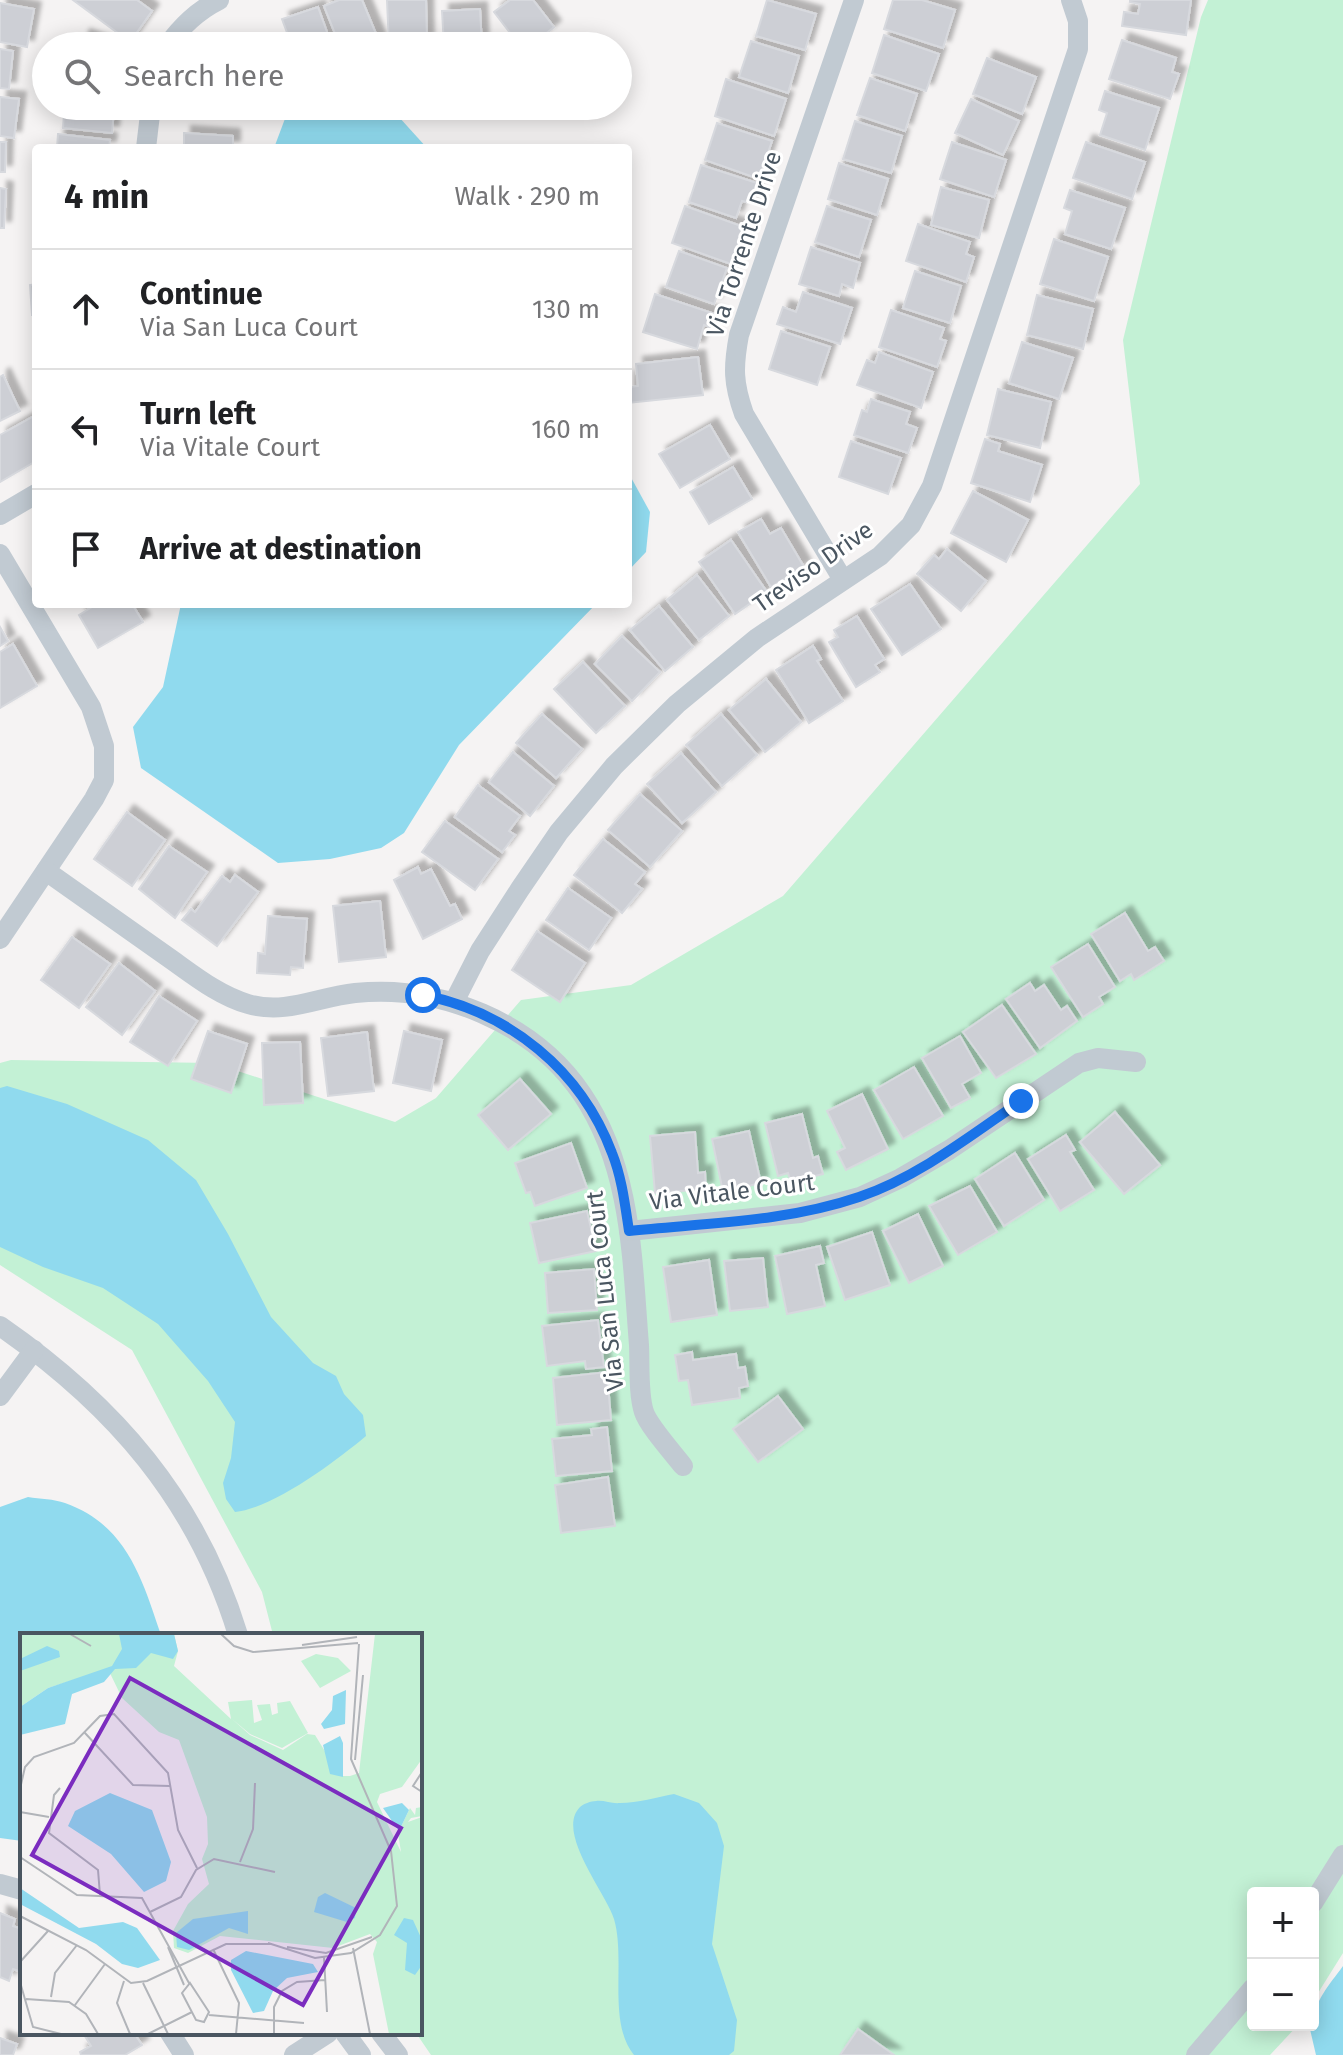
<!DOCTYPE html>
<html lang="en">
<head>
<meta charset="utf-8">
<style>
	body { margin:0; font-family:"Fira Sans",sans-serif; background:#f6f6f6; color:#202124 }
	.controls { position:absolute; right:24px; bottom:24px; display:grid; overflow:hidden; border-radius:8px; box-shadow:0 4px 20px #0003 }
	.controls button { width:72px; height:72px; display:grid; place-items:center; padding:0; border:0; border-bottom:2px solid #e0e0e0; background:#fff; color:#202124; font:40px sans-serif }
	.stop { position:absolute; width:24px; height:24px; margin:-18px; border:6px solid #1a73e8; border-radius:50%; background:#fff }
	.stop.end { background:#1a73e8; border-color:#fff; box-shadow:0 2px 8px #0008 }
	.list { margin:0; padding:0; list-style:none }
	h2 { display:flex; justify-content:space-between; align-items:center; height:104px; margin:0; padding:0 32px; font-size:34px }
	h2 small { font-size:26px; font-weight:400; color:#757577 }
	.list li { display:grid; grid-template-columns:52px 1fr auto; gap:24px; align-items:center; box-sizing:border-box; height:120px; padding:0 32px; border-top:2px solid #e0e0e0 }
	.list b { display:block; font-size:30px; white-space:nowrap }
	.list p { margin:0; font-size:26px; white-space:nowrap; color:#757577 }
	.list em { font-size:26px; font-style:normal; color:#757577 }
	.icon { flex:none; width:44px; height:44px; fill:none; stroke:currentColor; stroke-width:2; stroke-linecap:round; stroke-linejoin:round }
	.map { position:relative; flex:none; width:1343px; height:2055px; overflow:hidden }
	.search { position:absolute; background:#fff; box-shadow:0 4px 20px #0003; left:32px; top:32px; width:600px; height:88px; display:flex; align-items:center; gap:20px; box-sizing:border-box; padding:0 28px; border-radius:44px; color:#757577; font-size:30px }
	.panel { position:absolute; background:#fff; box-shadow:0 4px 20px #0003; left:32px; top:144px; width:600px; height:464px; border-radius:8px }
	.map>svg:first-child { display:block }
	.green { fill:#c3f1d5 }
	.water { fill:#90daee }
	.building { fill:#cdcfd5; stroke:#d7d9de; stroke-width:2; filter:url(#shadow) }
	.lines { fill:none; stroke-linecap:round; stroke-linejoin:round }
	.minor { stroke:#c1cad2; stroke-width:20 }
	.route { stroke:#1a73e8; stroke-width:10 }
	.labels { text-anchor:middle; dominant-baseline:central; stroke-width:6; stroke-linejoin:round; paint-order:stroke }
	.street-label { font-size:24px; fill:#4a5661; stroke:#fff }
	.inset-road { fill:none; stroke:#b1b4b9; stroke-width:2 }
	.view { fill:#7b2cbf; fill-opacity:0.15; stroke:#7b2cbf; stroke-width:4 }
	.inset-edge { fill:none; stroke:#4a5661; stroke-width:4 }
</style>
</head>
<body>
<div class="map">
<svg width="1343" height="2055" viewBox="0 0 1343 2055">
	<defs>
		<filter id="shadow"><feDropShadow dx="7" dy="-7" stdDeviation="2" flood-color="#0004"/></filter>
	</defs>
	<rect width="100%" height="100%" fill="#f5f3f3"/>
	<!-- green -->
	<polygon class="green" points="1208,0 1343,0 1343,1953 1313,2001 1313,1893 1253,1893 1253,2025 1298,2025 1270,2055 431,2055 416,2033 420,2033 420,1635 273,1635 262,1592 132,1350 0,1265 0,1063 11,1060 213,1063 395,1122 436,1098 521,1000 631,985 783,896 1140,484 1123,340 1201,17"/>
	<!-- water -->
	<g class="water">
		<polygon points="310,106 389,106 427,148 274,148 286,116"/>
		<polygon points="628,472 650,512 646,552 628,571"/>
		<polygon points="181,604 596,604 459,745 404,833 381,848 330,859 278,863 141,768 133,727 163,687"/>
		<path d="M7,1086l60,18 81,36 48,40 32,54 43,83 42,46 23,13 8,18 19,21 3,21c-30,25 -92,72 -131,76l-9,-13 -3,-16 8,-25 4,-36 -27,-41 -50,-57 -55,-36 -60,-21 -43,-20v-159z"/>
		<path d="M28,1497c12,2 26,2 37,6 62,22 77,76 96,132h-139v206l-22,-3v-331z"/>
		<path d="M674,1794l25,9 18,20 7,23 -12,98 25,76 -3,31 -5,4h-95c-27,-33 -8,-95 -20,-136 -8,-26 -59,-87 -34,-112 3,-3 11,-6 16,-6 8,-1 16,3 24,2 18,0 37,-6 54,-9z"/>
		<path d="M1343,1966v89h-27l-7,-30h4c0,-23 17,-41 30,-59z"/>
	</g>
	<!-- building -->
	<g class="building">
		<polygon points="73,0 137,0 152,11 130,42"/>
		<polygon points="339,0 362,0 379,41 367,46 340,46 324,6"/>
		<polygon points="387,0 426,0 427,41 412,41 412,46 389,46"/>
		<polygon points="510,0 533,0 554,27 531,46 520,46 494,12"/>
		<polygon points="767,0 816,14 805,50 756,36"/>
		<polygon points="893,0 922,0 955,10 943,48 884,29"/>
		<polygon points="1130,0 1191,0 1186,35 1122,26 1124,12 1138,14 1140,4 1130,2"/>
		<polygon points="0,3 34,9 27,47 0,42"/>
		<polygon points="318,7 332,46 292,46 282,19"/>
		<polygon points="480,9 482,46 444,46 442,11"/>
		<polygon points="884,35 939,54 926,91 872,73"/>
		<polygon points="83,36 113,46 80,46"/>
		<polygon points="1122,40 1176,58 1172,72 1179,74 1170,99 1109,79"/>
		<polygon points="751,41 799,56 788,93 739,77"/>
		<polygon points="0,49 13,51 9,89 0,88"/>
		<polygon points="987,58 1036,77 1022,114 973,94"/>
		<polygon points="870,78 917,94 905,131 857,115"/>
		<polygon points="726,79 786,99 774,136 715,116"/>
		<polygon points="1105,91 1159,108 1145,150 1100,135 1107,113 1099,110"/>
		<polygon points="0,97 19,99 14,138 0,136"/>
		<polygon points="971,99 1019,121 1003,155 955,133"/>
		<polygon points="58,106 112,106 114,109 112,133 63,128 64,113 57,112"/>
		<polygon points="217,106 242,106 233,118"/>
		<polygon points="855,121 902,136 891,173 843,159"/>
		<polygon points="717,123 772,141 759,179 705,160"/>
		<polygon points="184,133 233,136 233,148 184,148"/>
		<polygon points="58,134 110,140 109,148 57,148"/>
		<polygon points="0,142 6,142 5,172 0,172"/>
		<polygon points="952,142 1006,160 994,197 940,179"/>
		<polygon points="1086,142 1145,162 1132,199 1073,178"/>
		<polygon points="839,163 888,179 877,215 828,199"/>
		<polygon points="701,165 757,183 751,203 742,201 736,218 689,202"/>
		<polygon points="941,187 989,200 979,238 931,225"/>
		<polygon points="0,188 6,189 4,228 0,228"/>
		<polygon points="1070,190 1125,208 1111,249 1065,234 1072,211 1064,208"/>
		<polygon points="685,206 744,227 731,264 672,243"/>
		<polygon points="827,206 871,220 859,257 815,242"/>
		<polygon points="918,224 970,242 966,254 974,257 966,282 906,261"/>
		<polygon points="1054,239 1108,257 1094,301 1040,284"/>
		<polygon points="811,247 860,263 853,288 842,284 839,296 799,284"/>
		<polygon points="679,251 727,268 714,304 666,287"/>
		<polygon points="915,271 961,286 950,323 903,308"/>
		<polygon points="36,284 36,315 32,315 30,285"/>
		<polygon points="803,292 852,308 840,344 777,324 783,307 796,312"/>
		<polygon points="655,294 718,315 713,328 704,325 697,349 643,332"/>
		<polygon points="1037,295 1093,309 1083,349 1027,335"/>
		<polygon points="891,310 944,328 940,339 946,341 937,367 879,347"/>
		<polygon points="781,331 830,347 817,385 769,369"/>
		<polygon points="1022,342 1073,358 1059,399 1009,383"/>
		<polygon points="879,352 933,372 921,408 857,385 867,360 875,363"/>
		<polygon points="698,357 703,395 628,403 628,377 631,387 638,386 636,364"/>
		<polygon points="3,375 20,411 0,421 0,377"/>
		<polygon points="998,389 1051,402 1040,448 987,435"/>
		<polygon points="871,399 910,412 906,424 917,428 908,453 854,435 862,410 867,412"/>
		<polygon points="36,415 36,461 0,482 0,435"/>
		<polygon points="710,425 730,459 680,488 659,454"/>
		<polygon points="985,439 1000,444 998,451 1042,465 1030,502 971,483"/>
		<polygon points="851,441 901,458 888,494 839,477"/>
		<polygon points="733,467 752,499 709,524 690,492"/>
		<polygon points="973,491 1028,520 1006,562 951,533"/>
		<polygon points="761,519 770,534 781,528 804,567 771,587 738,532"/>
		<polygon points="731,540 767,592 735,614 699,562"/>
		<polygon points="947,549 986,581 961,611 917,574 934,555 939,559"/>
		<polygon points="697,575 729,616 699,640 667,600"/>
		<polygon points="910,584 941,629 902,655 871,609"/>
		<polygon points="97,604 132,604 143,622 98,648 79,615"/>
		<polygon points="659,606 693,647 665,671 630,630"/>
		<polygon points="857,616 884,659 875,665 880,672 856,687 829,642 838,637 834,630"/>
		<polygon points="0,627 8,641 0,646"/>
		<polygon points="622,636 660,672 632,701 595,664"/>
		<polygon points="13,644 37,686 0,708 0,652"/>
		<polygon points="813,646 821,659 817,661 843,701 809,723 776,670"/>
		<polygon points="583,662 625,706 596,733 554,689"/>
		<polygon points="766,679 801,722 765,752 729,710"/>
		<polygon points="542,714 582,749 556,778 516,743"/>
		<polygon points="721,714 757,755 722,786 686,745"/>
		<polygon points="513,752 554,786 530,816 489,782"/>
		<polygon points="681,753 716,792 682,823 647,784"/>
		<polygon points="478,785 520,816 509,831 515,835 502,852 455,817"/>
		<polygon points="640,794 682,831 650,867 608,830"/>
		<polygon points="127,812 165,840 132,886 94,859"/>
		<polygon points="445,821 498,859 475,890 422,852"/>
		<polygon points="603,839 645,872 635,884 642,889 622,913 574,875"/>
		<polygon points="169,846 207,872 175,918 139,889"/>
		<polygon points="418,867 421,874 431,869 450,906 455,904 462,919 423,939 394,880"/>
		<polygon points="235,875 258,892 217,946 182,920 191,909 195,912 222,876 230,882"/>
		<polygon points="568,888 611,918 589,950 546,920"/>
		<polygon points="380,901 386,957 339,962 333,906"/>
		<polygon points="1125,913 1148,951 1155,947 1164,961 1134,980 1131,974 1120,981 1091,934"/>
		<polygon points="268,916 307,919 303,968 291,967 290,975 257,973 258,953 265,954"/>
		<polygon points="537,931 585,963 560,1002 512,970"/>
		<polygon points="72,937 110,964 79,1008 41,980"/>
		<polygon points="1088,944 1115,987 1099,997 1103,1004 1083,1017 1051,967"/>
		<polygon points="119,963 155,991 122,1035 86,1007"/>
		<polygon points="1030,983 1035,991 1044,985 1061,1010 1067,1006 1077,1021 1040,1048 1006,999"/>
		<polygon points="159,996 197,1021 168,1066 130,1042"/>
		<polygon points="1002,1005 1036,1054 996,1078 963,1032"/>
		<polygon points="208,1031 247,1044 231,1093 191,1079"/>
		<polygon points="404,1031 442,1040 431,1091 393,1083"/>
		<polygon points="367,1032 374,1091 328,1096 321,1038"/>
		<polygon points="960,1036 981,1073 962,1084 970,1098 951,1108 922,1058"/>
		<polygon points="300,1042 303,1103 264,1105 262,1043"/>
		<polygon points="914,1067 943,1116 903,1139 874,1090"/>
		<polygon points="520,1079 551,1114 508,1150 478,1115"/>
		<polygon points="862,1094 888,1149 846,1170 837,1152 845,1148 827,1111"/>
		<polygon points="1115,1112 1160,1165 1124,1194 1080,1142"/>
		<polygon points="802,1114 813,1158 818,1156 823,1174 791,1182 788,1173 778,1176 765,1123"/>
		<polygon points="749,1131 761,1183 723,1192 712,1139"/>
		<polygon points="695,1132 698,1173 705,1172 706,1189 655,1193 650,1136"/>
		<polygon points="1066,1135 1075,1150 1070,1152 1094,1190 1060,1211 1028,1159"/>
		<polygon points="571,1143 587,1188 535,1206 530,1192 526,1193 515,1163"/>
		<polygon points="1015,1153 1044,1200 1004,1226 975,1179"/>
		<polygon points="970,1186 997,1232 958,1255 929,1206"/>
		<polygon points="587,1211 596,1251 539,1263 530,1223"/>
		<polygon points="918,1214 943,1266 909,1283 883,1231"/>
		<polygon points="872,1232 890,1285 845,1300 827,1247"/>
		<polygon points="820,1246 824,1263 816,1265 825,1306 787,1314 775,1256"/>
		<polygon points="763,1258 768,1307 730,1311 724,1261"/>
		<polygon points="709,1260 717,1315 671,1322 663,1267"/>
		<polygon points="594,1269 597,1310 548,1313 545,1273"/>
		<polygon points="598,1320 604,1367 586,1369 585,1361 547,1366 542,1326"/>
		<polygon points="692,1352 693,1360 736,1354 738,1368 745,1367 748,1386 739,1388 740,1398 692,1405 688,1380 679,1381 675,1355"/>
		<polygon points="607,1372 611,1420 557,1425 553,1378"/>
		<polygon points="778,1396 803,1429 758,1462 733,1429"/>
		<polygon points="607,1427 612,1471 556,1476 552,1439 592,1435 591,1429"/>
		<polygon points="608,1477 615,1526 561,1533 555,1485"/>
		<polygon points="0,1913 15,1919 13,1926 22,1929 22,1972 13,1969 9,1981 0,1977"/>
		<polygon points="858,2029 894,2055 840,2055"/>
		<polygon points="83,2033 134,2033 142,2045 125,2055 81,2055 80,2052 91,2046"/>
		<polygon points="0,2038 17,2044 13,2055 0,2055"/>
	</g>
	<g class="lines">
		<!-- minor -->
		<g class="minor">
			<path d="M167,46c15,-20 30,-35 52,-46"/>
			<polyline points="146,148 151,106"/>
			<polyline points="0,515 36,494"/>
			<polyline points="0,554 91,707 104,746 104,780 94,799 0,939"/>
			<path d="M843,580l-99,-166c-11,-31 -11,-47 -5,-79l115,-335"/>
			<path d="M46,871c40,28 79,56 119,84 26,18 52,40 83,49 38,11 70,-7 107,-11 85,-9 179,30 227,101 50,74 50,165 57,251 1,19 -1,49 5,67 4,13 29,41 39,54"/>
			<polyline points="454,1002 480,951 520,889 559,832 614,766 677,704 757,638 880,556 911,525 932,486 1078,49 1078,21 1071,0"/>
			<polyline points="629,1231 800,1213 860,1197 901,1178 949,1150 1079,1063 1098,1058 1136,1062"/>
			<path d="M0,1326c114,79 197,174 238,309"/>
			<polyline points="0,1396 34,1350"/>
			<polyline points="0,1884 22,1890"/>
			<polyline points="1313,1903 1343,1855"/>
			<polyline points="170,2033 184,2055"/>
			<polyline points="345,2033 361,2055"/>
			<polyline points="381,2033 398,2055"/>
			<polyline points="294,2055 328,2033"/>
			<polyline points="1196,2055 1253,1988"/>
		</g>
	</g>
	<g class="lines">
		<!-- route -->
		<path class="route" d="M423,995c86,17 158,75 189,158 10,25 13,52 17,78 76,-8 157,-9 230,-34 59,-20 111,-61 162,-96"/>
	</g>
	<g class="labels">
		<!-- street labels -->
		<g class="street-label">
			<text transform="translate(744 244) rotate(-72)">Via Torrente Drive</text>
			<text transform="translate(813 567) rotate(-35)">Treviso Drive</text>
			<text transform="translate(732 1192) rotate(-7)">Via Vitale Court</text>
			<text transform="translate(605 1291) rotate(-96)">Via San Luca Court</text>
		</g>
	</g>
	<!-- overview -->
	<g transform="translate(20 1633)">
		<rect width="402" height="402" fill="#f5f3f3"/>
		<path d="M0,1h154l4,17 -4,15 57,53 -3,-17 24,-2 2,23 8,-3 -5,-15 13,-1 2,11 6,-2 -1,-10 13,-2 18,32 -26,15 -32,-14 -18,-15 18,16 33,15 24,-16 8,1 25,41h10l9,-3 16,-139h47v125l-20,28 -22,7 -3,8 24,50 -3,-19 12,-25 5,7 1,-7 6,-1v9l-11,2 -3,4 14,-5v217h-33l-16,-80 4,-12 -7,-8 -37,14 -113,-12 -32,17 -14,-5 -1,-17 15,-27 21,-20 -7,-25 6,-15 -1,-27 -28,-77 -20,-8 -37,-34 -14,-29 -60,19 -28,19zM296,21l22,4 13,13 -31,17 -19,-27z" fill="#c3f1d5"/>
		<path d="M99,1h55l4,17 -5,8 -22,-6 -15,15 -21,1 -11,13 -32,12 -7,30 -45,11v-28l28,-19 64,-22 10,-17zM27,13l12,5 1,6 -40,14v-12zM326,57l-1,34 -21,5 -3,-5 11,-14 1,-14zM320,103l3,7v34l-13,-3 -7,-29zM90,160l42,17 19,52 -5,19 -22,11 -33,-38 -43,-28 7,-15zM382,170l7,7 -10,21 -16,-23zM0,255l59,40 44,-6 14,6 23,32 -22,8 -16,-4 -26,-20 -76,-40zM305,260l31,15 -1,10 -8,4 -33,-10 4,-15zM228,278v23l-19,-6 -40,22 -12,-3 -1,-14 17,-14zM384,285l9,2 9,20v25l-7,10 -10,-5 2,-27 -13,-8zM226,318l67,13 5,8 -31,6 -14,13 -9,20 -11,2 -22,-43v-10z" fill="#90daee"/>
		<path class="inset-road" d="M50,1l21,12M201,1l13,12 19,6 105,-9M282,12l55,-8M65,100l48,52 37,1M335,127l8,-85M402,139l-9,14 9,6M40,155l-6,7 -5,38 49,37 2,25M0,156l5,-22 9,-10 40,-14 26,-27 14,-2 54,59 10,57 19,38M0,179l29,5M0,224l57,38 65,3 47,85M220,229l13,-33 2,-46M130,279l31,-15 15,-27 18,-11 61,13M0,283l66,34 45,33 16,-2 79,-37h46M248,310l47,15 36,-5 29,-18 17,-29 -6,-55 -40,-92 8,-115M148,314l16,38M267,314l39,6 46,-16M333,315l17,86M193,316l26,54 -3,31M304,324l3,55M0,329l28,-31M104,348l-7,22 13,31M0,349l13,45 28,7M123,350l25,51M170,350l19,29 -5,10 -8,-2 -14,-27zM31,364l4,-24 22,-28M6,366l43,3 17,12 12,20M55,372l30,-41M189,382l95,8M128,401l44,-22M254,401v-27l8,-16 15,-9 28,-2"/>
		<path class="view" d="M110,45l271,150 -98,177 -271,-150z"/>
		<rect width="402" height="402" class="inset-edge"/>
	</g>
</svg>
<div class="controls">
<button>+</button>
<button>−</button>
</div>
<div class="stop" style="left:423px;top:995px"></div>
<div class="stop end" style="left:1021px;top:1101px"></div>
<div class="search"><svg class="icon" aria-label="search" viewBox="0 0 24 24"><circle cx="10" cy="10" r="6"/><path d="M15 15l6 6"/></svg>Search here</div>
<section class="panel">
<h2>4 min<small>Walk · 290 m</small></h2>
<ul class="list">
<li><svg class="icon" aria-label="ahead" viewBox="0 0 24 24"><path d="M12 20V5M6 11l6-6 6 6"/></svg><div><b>Continue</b><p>Via San Luca Court</p></div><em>130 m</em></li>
<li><svg class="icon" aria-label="left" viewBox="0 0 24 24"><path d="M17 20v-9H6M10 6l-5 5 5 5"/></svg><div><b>Turn left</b><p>Via Vitale Court</p></div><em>160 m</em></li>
<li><svg class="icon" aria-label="arrive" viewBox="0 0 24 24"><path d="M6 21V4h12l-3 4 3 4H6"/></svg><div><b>Arrive at destination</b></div></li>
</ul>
</section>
</div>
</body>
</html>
